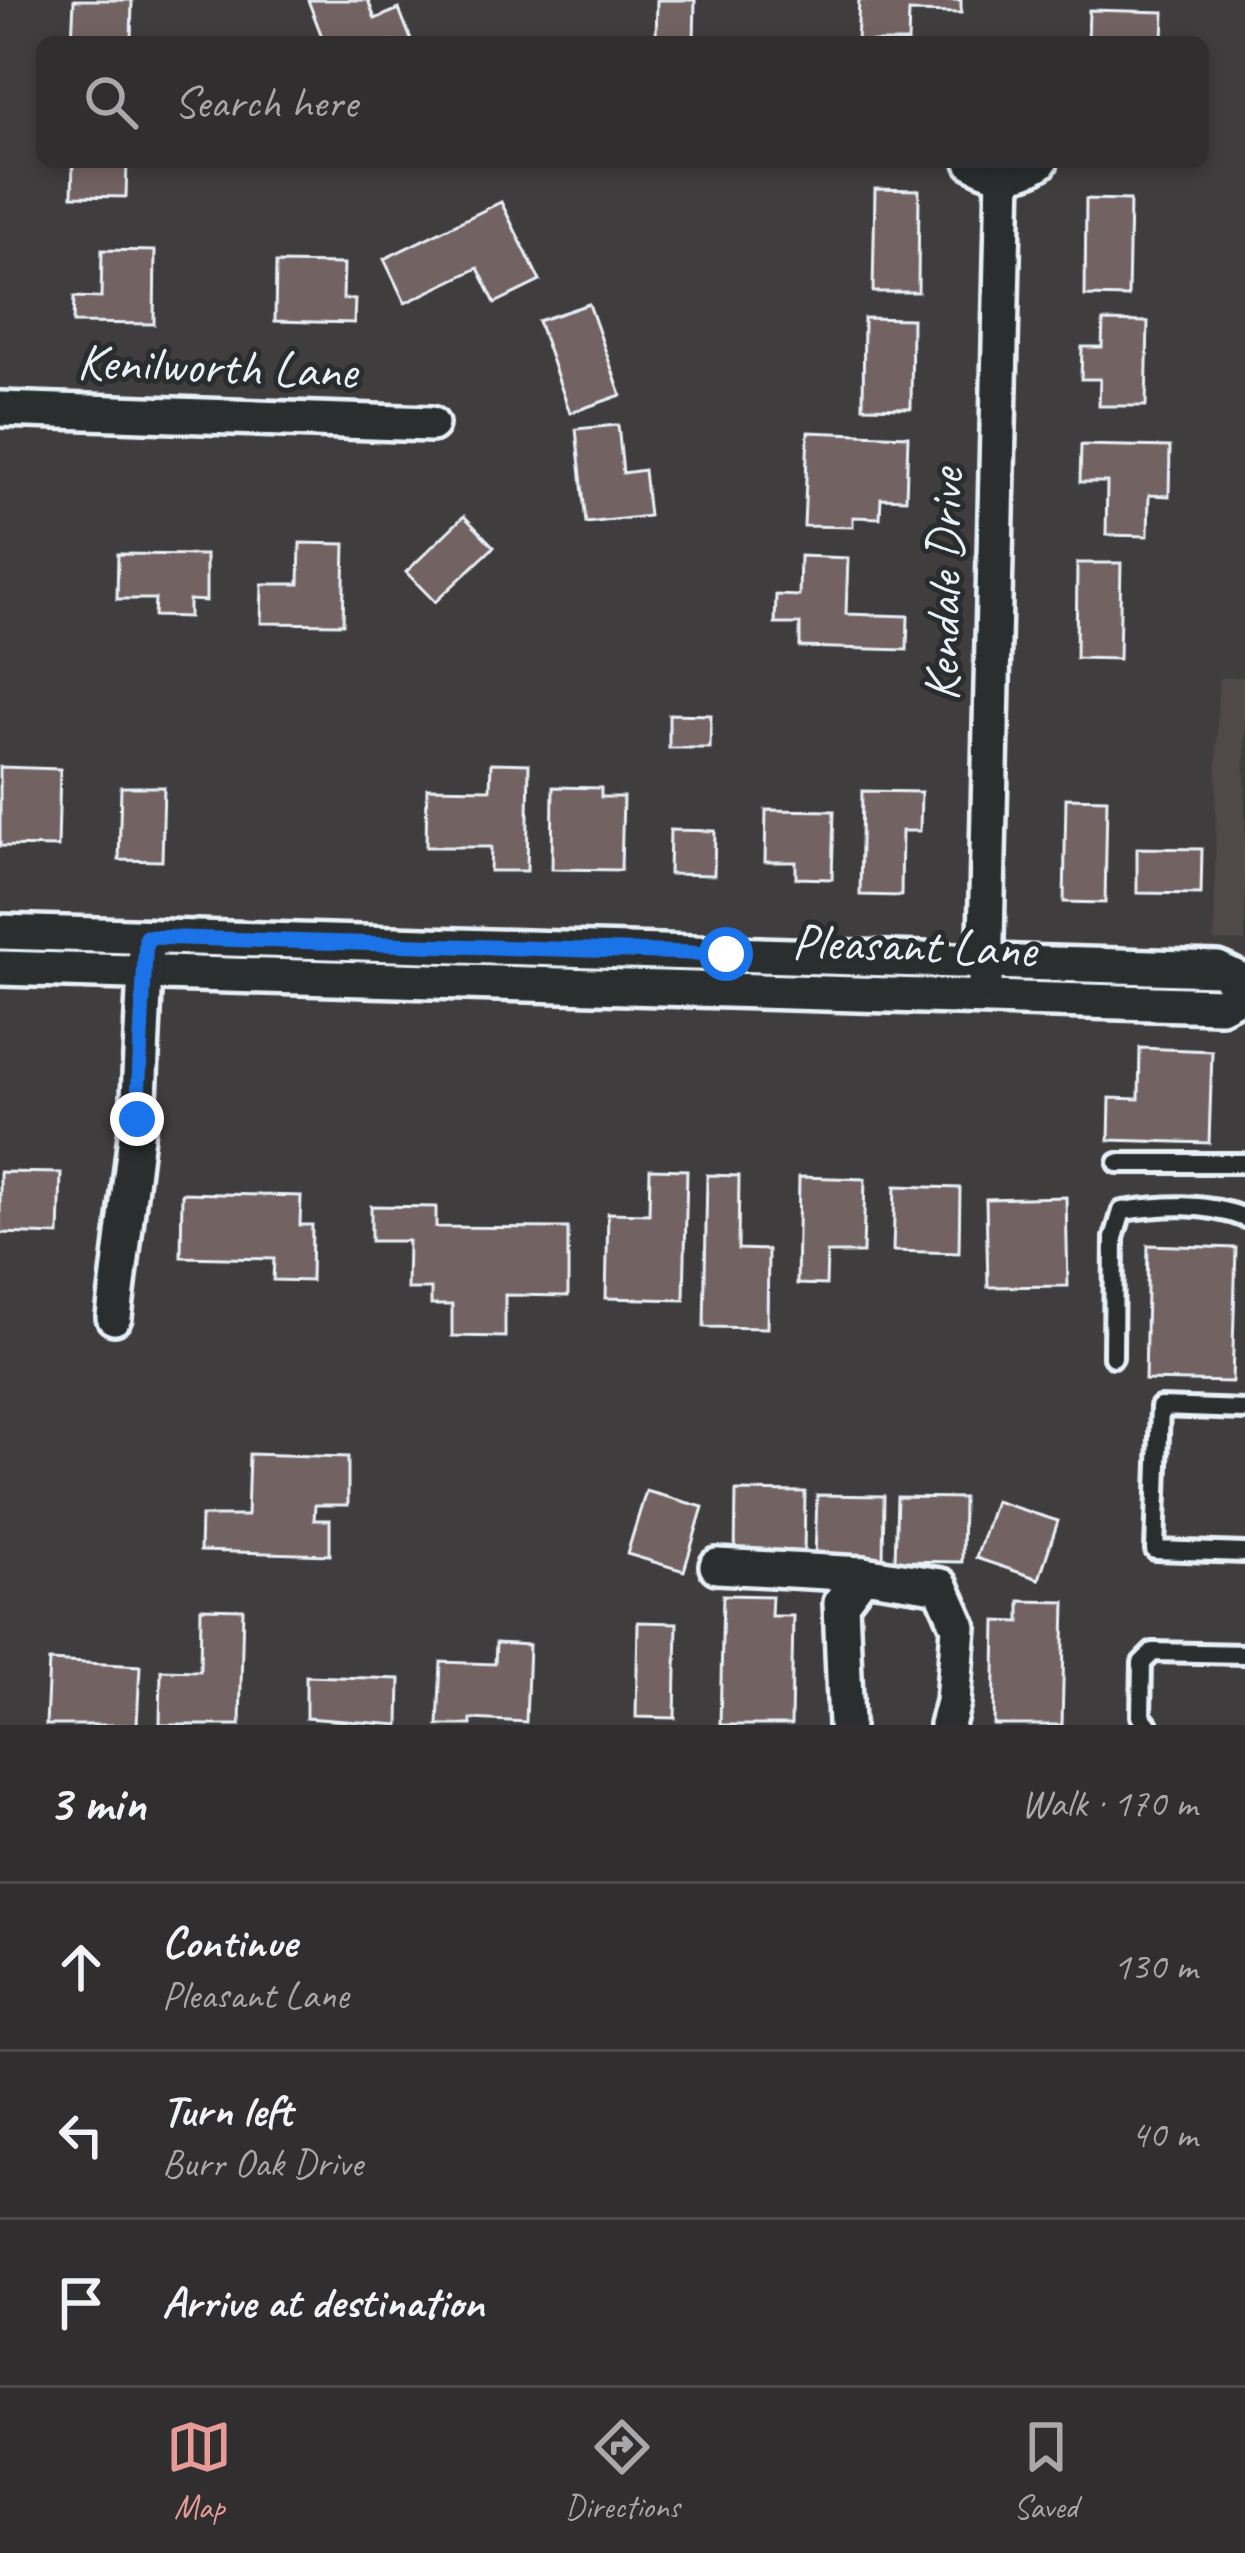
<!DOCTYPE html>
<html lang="en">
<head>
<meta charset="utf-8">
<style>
	body { margin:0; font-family:Caveat,sans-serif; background:#3c3a3a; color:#f1f3f6 }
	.stop { position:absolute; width:36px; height:36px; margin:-27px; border:9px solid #1a73e8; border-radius:50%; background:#fff }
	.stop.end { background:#1a73e8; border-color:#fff; box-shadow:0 3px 12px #0008 }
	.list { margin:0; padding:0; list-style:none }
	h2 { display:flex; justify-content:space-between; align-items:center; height:156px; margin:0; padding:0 48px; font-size:51px }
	h2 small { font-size:39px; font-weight:400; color:#a8a8aa }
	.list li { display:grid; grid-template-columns:78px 1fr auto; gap:36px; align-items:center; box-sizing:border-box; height:168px; padding:0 48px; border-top:3px solid #4b4a4a }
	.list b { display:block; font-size:45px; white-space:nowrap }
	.list p { margin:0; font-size:39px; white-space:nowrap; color:#a8a8aa }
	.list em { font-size:39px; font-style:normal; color:#a8a8aa }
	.icon { flex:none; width:66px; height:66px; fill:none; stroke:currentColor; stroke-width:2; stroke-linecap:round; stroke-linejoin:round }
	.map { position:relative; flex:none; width:1245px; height:1725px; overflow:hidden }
	.search { position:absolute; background:#302e2e; box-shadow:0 6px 18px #0003; left:36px; right:36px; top:36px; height:132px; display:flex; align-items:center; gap:30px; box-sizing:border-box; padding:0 42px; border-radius:18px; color:#a8a8aa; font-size:45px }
	.sheet { height:660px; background:#302e2e }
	nav { display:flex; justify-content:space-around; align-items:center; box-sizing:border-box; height:168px; border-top:3px solid #4b4a4a; background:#302e2e; font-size:33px; color:#a8a8aa }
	nav a { display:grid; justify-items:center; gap:6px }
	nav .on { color:#e69b98 }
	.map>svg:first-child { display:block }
	.built { fill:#4f4849 }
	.building { fill:#726362; stroke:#e8f1f8; stroke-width:3 }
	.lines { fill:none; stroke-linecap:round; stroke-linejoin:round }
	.service-casing { stroke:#e8f1f8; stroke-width:26 }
	.minor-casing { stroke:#e8f1f8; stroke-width:42 }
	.service { stroke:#2a2d2e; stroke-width:16 }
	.minor { stroke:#2a2d2e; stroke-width:33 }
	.route { stroke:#1a73e8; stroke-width:15 }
	.labels { text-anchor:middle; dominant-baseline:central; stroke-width:10; stroke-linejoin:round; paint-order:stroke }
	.street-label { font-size:51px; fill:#e8f1f8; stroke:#2a2d2e }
</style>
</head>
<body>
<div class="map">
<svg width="1245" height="1725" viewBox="0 0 1245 1725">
	<rect width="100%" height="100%" fill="#403d3e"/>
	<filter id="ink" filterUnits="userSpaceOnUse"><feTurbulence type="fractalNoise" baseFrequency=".00833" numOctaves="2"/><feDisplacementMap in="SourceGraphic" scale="24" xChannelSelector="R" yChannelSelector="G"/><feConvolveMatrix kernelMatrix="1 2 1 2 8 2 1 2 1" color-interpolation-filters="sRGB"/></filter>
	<g filter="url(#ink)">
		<!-- built -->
		<polygon class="built" points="1245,677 1245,942 1214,941 1218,678"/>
		<!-- building -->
		<g class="building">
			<polygon points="74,0 132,0 131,42 72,42"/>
			<polygon points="308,0 368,0 375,19 399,9 412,42 324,42"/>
			<polygon points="657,0 695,0 694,42 656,42"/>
			<polygon points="859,0 961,0 961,13 909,12 908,42 857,42"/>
			<polygon points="1089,10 1164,12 1163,42 1088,42"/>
			<polygon points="73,162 127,162 126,197 72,196"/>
			<polygon points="875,189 919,190 918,292 873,292"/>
			<polygon points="1086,199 1130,200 1128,297 1085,296"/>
			<polygon points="501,202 540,281 495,303 478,268 405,303 384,259"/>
			<polygon points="102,250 155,251 154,324 73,323 74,297 101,298"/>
			<polygon points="276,263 344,264 343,299 355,299 354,323 275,321"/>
			<polygon points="589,304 621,395 570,413 538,321"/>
			<polygon points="864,318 912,319 911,408 863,407"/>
			<polygon points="1103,321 1148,322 1146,406 1099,406 1100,379 1081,379 1082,347 1102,347"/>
			<polygon points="618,425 623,473 644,470 649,516 586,523 576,429"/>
			<polygon points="808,432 908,436 906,499 881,498 880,518 853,517 853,527 804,526"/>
			<polygon points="1081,445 1170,447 1169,496 1149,495 1148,536 1106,535 1107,482 1080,482"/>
			<polygon points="464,516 494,547 435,602 406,572"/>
			<polygon points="300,543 345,544 343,624 261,623 262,584 299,584"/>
			<polygon points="118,554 206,555 206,601 189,600 189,617 154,616 155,599 117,599"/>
			<polygon points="800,556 848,558 846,614 908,616 907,650 800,647 800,624 775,624 776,595 799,596"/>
			<polygon points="1077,563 1121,563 1119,659 1076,658"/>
			<polygon points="669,714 711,715 710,748 669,748"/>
			<polygon points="491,763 529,764 527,871 490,871 491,847 426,847 427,788 490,789"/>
			<polygon points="0,767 60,769 58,847 0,846"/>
			<polygon points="121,787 164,787 162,861 119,860"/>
			<polygon points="553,787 601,788 601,797 623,797 621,870 552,869"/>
			<polygon points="862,791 921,792 920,831 902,831 901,896 860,895"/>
			<polygon points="1066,798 1107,799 1105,903 1064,902"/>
			<polygon points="766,810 834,811 832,879 796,878 796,862 765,862"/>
			<polygon points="670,830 715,831 714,875 669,874"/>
			<polygon points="1137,848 1202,849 1201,894 1137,893"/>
			<polygon points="1140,1048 1212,1051 1209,1143 1109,1140 1110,1098 1139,1099"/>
			<polygon points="650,1169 687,1170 684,1300 606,1298 608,1213 649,1214"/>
			<polygon points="0,1172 61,1173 59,1235 0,1233"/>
			<polygon points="707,1175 739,1176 738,1249 768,1250 767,1328 704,1327"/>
			<polygon points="799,1177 865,1179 863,1253 827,1253 826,1285 797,1284"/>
			<polygon points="895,1186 960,1188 959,1253 893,1251"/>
			<polygon points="182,1193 301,1196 300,1225 312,1225 311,1281 273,1280 274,1259 181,1257"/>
			<polygon points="1066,1197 1068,1286 988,1287 986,1199"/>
			<polygon points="371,1206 436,1207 436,1227 568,1228 568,1296 505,1295 505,1337 452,1336 452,1305 431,1305 431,1289 407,1289 408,1241 371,1241"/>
			<polygon points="1148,1245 1236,1248 1232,1382 1145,1380"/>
			<polygon points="249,1454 348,1457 348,1505 315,1505 314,1520 330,1520 330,1555 200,1551 201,1516 247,1516"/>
			<polygon points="646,1491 703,1507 684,1571 627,1554"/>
			<polygon points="736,1491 805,1492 804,1557 735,1556"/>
			<polygon points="817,1495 884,1496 883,1560 815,1559"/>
			<polygon points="897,1497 963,1498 962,1562 895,1561"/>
			<polygon points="995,1501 1058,1521 1039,1579 976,1558"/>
			<polygon points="723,1595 772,1596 771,1616 793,1616 791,1725 720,1725"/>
			<polygon points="1020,1601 1065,1602 1062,1725 994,1725 996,1621 1020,1622"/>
			<polygon points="201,1608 243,1609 240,1725 160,1725 161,1670 200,1671"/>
			<polygon points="638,1622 677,1623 675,1718 636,1717"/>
			<polygon points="496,1643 529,1645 526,1722 471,1719 471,1725 438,1725 441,1662 495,1664"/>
			<polygon points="49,1661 140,1666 137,1725 46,1725"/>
			<polygon points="306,1676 400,1679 399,1725 306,1718"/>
		</g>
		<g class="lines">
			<defs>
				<g id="service">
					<polyline points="1118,1163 1245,1163"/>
					<path d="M1113,1357l1,-119 8,-27c41,-6 84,-9 123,7"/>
					<polyline points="1245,1410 1160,1407 1155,1550 1245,1553"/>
					<polyline points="1148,1725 1141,1716 1142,1663 1153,1652 1245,1654"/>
				</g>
				<g id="minor">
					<path d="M973,162c24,14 44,15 67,0"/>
					<polyline points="0,409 431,424"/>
					<polyline points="0,932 1218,969 1245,982"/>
					<polyline points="0,968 1220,1005 1245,992"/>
					<polyline points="985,982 1004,174"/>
					<polyline points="114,1317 138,1119 146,950"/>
					<polyline points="717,1566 863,1574"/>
					<polyline points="846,1725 841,1603 863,1574 941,1586 959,1627 953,1702 947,1725"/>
				</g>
			</defs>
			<!-- service casing -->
			<use href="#service" class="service-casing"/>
			<!-- minor casing -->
			<use href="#minor" class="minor-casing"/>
			<!-- service -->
			<use href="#service" class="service"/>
			<!-- minor -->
			<use href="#minor" class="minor"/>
		</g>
	</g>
	<g class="lines" filter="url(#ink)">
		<!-- route -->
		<polyline class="route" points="137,1119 146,937 726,954"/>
	</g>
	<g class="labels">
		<!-- street labels -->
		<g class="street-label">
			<text transform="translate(217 366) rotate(2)">Kenilworth Lane</text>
			<text transform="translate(943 585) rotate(-89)">Kendale Drive</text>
			<text transform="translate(914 945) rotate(2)">Pleasant Lane</text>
		</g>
	</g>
</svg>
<div class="stop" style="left:726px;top:954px"></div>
<div class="stop end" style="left:137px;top:1119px"></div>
<div class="search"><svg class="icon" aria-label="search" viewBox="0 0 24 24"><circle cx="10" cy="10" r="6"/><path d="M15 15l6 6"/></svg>Search here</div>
</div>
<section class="sheet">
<h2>3 min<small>Walk · 170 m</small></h2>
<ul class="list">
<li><svg class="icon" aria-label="ahead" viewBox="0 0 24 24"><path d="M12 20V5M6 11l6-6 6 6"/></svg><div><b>Continue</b><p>Pleasant Lane</p></div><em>130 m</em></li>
<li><svg class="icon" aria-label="left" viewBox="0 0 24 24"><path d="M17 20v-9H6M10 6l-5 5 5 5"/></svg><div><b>Turn left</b><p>Burr Oak Drive</p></div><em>40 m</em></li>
<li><svg class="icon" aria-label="arrive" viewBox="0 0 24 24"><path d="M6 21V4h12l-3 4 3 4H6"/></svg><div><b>Arrive at destination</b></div></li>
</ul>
</section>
<nav>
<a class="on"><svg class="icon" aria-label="map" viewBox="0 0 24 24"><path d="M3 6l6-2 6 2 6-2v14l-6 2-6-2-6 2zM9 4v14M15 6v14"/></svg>Map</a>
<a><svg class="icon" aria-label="directions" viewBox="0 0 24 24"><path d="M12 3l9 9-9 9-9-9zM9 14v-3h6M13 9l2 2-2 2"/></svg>Directions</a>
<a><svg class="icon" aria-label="saved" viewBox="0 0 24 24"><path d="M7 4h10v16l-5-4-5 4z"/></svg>Saved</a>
</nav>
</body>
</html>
